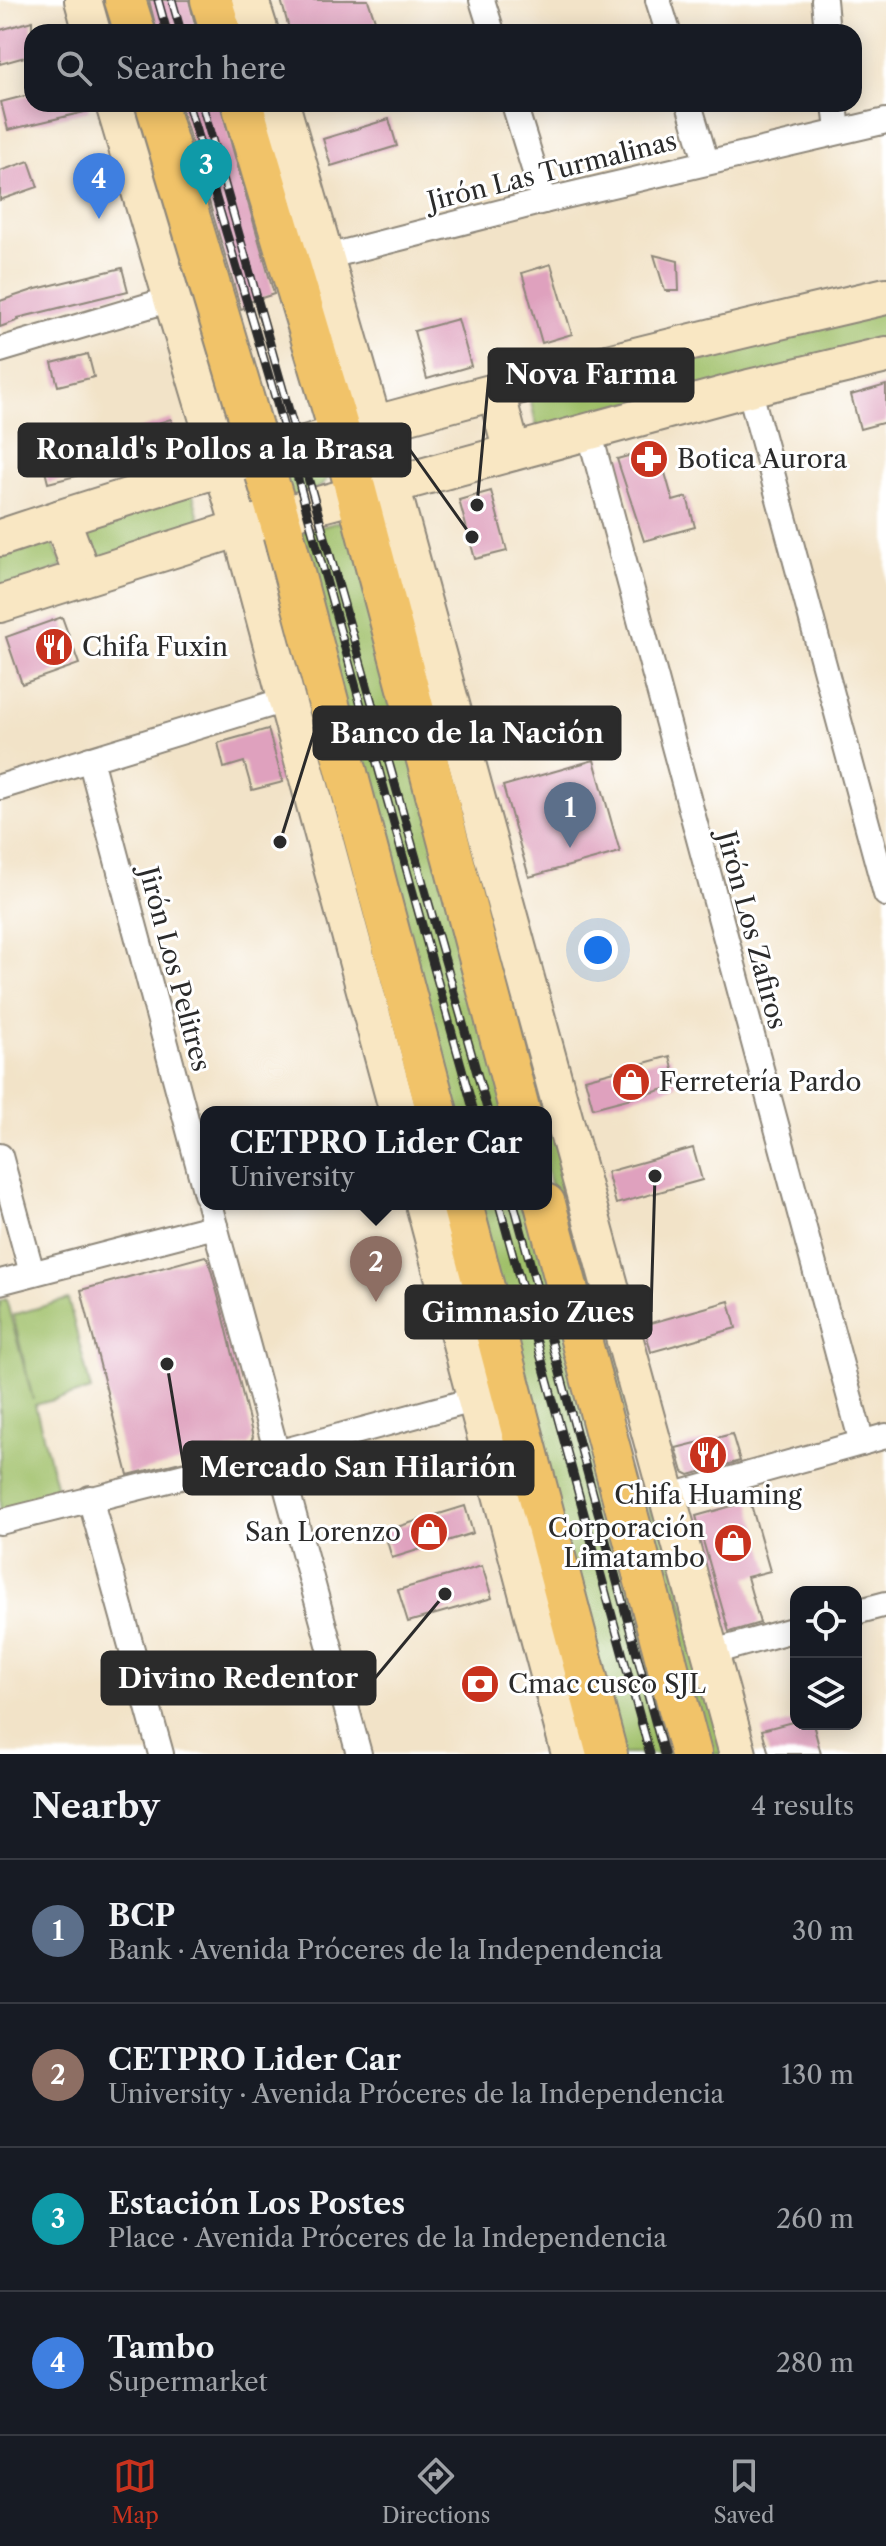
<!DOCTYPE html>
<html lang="en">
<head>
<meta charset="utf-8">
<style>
	body { margin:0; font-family:"Libre Caslon Text",serif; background:#242831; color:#f1f3f6 }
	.controls { position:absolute; right:24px; bottom:24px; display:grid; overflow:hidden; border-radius:16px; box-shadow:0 4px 20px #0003 }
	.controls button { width:72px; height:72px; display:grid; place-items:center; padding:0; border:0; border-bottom:2px solid #363941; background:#171b24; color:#f1f3f6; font:40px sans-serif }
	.you { position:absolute; left:598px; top:950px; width:28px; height:28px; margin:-20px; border:6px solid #fff; border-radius:50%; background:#1a73e8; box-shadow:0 0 0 12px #1a73e833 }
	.badge { display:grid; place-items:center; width:52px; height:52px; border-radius:50%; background:#c8321e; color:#fff; font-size:26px; font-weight:700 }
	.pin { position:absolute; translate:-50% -66px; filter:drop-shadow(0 2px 4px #0008) }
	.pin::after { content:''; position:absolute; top:42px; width:28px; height:24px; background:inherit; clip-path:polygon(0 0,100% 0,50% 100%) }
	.popup { position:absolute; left:200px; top:1106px; width:352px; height:104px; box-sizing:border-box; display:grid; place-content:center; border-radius:16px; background:#171b24; filter:drop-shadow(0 2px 6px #0005); font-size:26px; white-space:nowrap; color:#9ea1a6 }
	.popup b { font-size:30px; color:#f1f3f6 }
	.popup::after { content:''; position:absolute; left:50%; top:100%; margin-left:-16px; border:16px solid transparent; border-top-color:#171b24 }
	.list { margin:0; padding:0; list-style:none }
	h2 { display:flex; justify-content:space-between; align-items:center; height:104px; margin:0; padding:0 32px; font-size:34px }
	h2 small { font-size:26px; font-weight:400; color:#9ea1a6 }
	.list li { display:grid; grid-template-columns:52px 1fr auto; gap:24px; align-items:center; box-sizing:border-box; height:144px; padding:0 32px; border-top:2px solid #363941 }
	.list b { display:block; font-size:30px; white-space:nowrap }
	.list p { margin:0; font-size:26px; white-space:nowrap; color:#9ea1a6 }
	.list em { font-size:26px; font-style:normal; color:#9ea1a6 }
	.icon { flex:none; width:44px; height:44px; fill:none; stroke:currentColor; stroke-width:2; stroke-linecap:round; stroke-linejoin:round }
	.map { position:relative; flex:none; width:886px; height:1754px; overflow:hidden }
	.search { position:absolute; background:#171b24; box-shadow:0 4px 20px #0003; left:24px; right:24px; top:24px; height:88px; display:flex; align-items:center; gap:20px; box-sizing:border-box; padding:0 28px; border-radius:24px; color:#9ea1a6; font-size:30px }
	.sheet { height:680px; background:#171b24 }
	nav { display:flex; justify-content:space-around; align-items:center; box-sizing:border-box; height:112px; border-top:2px solid #363941; background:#171b24; font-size:22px; color:#9ea1a6 }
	nav a { display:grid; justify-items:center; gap:4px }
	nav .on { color:#c8321e }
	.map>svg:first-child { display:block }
	.green { fill:#9fbf68; stroke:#65754a; stroke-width:2 }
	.building { fill:#dfa1be }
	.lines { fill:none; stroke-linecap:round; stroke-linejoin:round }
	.street-casing { stroke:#8e877a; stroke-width:28 }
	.secondary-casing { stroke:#8e877a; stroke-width:40 }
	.primary-casing { stroke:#8e877a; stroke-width:44 }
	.street { stroke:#fff; stroke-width:24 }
	.secondary { stroke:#f9e7c3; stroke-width:36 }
	.primary { stroke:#f1c369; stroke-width:40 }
	.rail-casing { stroke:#2b2b2b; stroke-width:9 }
	.rail { stroke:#fff; stroke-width:6; stroke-dasharray:18; stroke-linecap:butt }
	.labels { text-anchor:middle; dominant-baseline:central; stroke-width:6; stroke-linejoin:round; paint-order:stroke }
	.street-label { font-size:26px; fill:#2b2b2b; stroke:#fff }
	.poi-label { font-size:26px; fill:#2b2b2b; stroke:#fff; text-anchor:start }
	.leader { fill:none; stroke:#2b2b2b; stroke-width:3 }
	.callout-dot { fill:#2b2b2b; stroke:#fff; stroke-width:3 }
	.callout { fill:#2b2b2b; stroke:#2b2b2b; stroke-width:3 }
	.callout-label { font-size:28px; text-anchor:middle; font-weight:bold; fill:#fff }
</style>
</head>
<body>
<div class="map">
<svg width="886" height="1754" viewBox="0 0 886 1754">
	<rect width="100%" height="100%" fill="#fff"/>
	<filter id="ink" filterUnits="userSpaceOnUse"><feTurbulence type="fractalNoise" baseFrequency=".0125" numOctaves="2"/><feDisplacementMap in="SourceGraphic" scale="16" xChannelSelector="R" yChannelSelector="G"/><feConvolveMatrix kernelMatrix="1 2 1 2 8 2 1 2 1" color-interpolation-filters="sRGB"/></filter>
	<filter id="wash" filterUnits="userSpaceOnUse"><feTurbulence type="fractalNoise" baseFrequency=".006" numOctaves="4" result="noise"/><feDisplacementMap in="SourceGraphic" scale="32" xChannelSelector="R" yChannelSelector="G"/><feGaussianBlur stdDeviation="1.8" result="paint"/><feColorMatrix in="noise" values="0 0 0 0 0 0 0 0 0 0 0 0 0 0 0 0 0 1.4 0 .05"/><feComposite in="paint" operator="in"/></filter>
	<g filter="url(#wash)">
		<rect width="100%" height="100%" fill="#f2e3c8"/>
		<!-- green -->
		<g class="green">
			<polygon points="886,306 886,343 538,432 530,398"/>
			<path d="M330,444c4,42 -7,46 -45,55l-1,-19 8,-20z"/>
			<polygon points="191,487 202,530 101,561 89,556 84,530 90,521"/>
			<polygon points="350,519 510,1112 450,1112 294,534"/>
			<polygon points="48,533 63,566 0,595 0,549"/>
			<polygon points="435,687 725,1754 705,1754 661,1584 662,1564 622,1406 604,1393 546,1168 546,1112 532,1112 433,731"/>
			<polygon points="475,1204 534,1204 678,1754 622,1754"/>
			<polygon points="6,1299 33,1400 13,1315 68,1299 91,1390 35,1405 59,1496 0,1512 0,1301"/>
		</g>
		<g id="blocks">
			<!-- building -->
			<g class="building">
				<polygon points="149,0 189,0 197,32 157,32"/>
				<polygon points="281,0 368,0 379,32 290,32"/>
				<polygon points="32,21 32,55 0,64 0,30"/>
				<polygon points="32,94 32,104 88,104 89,111 8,130 1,102"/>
				<polygon points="180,104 220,104 274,294 249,302 250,306 241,309"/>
				<polygon points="389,119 397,146 331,166 323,139"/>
				<polygon points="29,161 38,187 0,200 0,171"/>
				<polygon points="654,255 678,261 679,291 665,291"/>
				<polygon points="551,264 572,334 542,343 522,273"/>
				<polygon points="122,268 128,291 18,318 19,320 0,327 0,301 36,289"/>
				<polygon points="458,319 471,366 427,379 414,331"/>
				<polygon points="88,354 94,377 58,386 52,363"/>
				<polygon points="886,385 886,422 860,429 851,395"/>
				<polygon points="171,419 177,438 175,452 122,468 113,437"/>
				<polygon points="63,428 76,476 48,483 36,434"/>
				<polygon points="658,448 673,501 687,497 695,527 644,541 617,459"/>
				<polygon points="491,491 507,551 475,559 459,500"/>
				<polygon points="62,617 79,664 22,684 6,637"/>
				<polygon points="268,729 283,782 252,790 244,762 224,768 218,743"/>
				<polygon points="594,760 620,852 529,877 503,786"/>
				<polygon points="670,1056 677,1086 593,1108 585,1079"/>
				<polygon points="693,1148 702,1180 616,1204 607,1172"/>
				<polygon points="205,1256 208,1259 222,1310 253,1437 249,1445 128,1475 81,1290"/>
				<polygon points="729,1301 736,1328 651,1352 644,1325"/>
				<polygon points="732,1434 740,1461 689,1475 683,1472 676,1448"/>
				<polygon points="750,1501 770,1571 747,1577 760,1623 729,1632 696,1516"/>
				<polygon points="465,1506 473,1533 392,1558 384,1531"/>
				<polygon points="482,1566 492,1598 408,1622 398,1590"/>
				<polygon points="796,1721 796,1724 813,1724 821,1754 769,1754 762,1730"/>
			</g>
		</g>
	</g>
	<g filter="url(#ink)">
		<use href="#blocks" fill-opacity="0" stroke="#8e877a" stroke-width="2"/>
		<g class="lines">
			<defs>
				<g id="street">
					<polyline points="482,0 492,32"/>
					<polyline points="658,0 668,32"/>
					<polyline points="824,0 827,32"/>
					<polyline points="514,104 544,201"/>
					<polyline points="689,104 706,161"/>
					<polyline points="835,104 838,131"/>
					<polyline points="326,257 544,201 886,121"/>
					<polyline points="0,350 171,299"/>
					<polyline points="749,388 886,894"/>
					<polyline points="589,431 862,1443"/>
					<polyline points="90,759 206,1194"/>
					<polyline points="0,787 285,700"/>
					<polyline points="0,1156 32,1273"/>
					<polyline points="209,1204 359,1754"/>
					<polyline points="0,1282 215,1226"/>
					<polyline points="667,1497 886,1436"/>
					<polyline points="90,1498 161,1754"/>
					<polyline points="0,1522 277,1453 477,1399"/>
					<polyline points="856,1612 886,1604"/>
					<polyline points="709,1653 796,1629"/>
				</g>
				<g id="secondary">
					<polyline points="83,0 92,32"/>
					<polyline points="250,0 260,32"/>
					<polyline points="114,104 240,527 398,1112"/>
					<polyline points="281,104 391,485 738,1754"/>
					<polyline points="496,392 512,452"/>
					<polyline points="61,518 83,577"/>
					<path d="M0,538c291,-97 587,-173 886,-242"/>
					<polyline points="0,604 278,516 749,388 886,355"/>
					<polyline points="424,1204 570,1754"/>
				</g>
				<g id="primary">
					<polyline points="125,0 135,32"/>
					<polyline points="211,0 221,32"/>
					<polyline points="156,104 282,528 437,1112"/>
					<polyline points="242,104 348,461 520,1112"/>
					<polyline points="462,1204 607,1754"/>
					<polyline points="545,1204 691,1754"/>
				</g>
			</defs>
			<!-- street casing -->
			<use href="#street" class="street-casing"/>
			<!-- secondary casing -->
			<use href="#secondary" class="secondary-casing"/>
			<!-- primary casing -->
			<use href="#primary" class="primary-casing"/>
			<!-- street -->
			<use href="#street" class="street"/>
			<!-- secondary -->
			<use href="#secondary" class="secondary"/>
			<!-- primary -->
			<use href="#primary" class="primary"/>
			<defs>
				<g id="rail">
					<polyline points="158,0 167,32"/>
					<polyline points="172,0 181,32"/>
					<polyline points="188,104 276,400 474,1112"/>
					<polyline points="202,104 488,1112"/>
					<polyline points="499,1204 650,1754"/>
					<polyline points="514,1204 664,1754"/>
				</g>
			</defs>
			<!-- rail casing -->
			<use href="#rail" class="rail-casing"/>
			<!-- rail -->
			<use href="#rail" class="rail"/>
		</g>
	</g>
	<!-- icons -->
	<defs>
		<symbol id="pharmacy-disc" viewBox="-11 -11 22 22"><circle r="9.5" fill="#c8321e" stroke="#fff"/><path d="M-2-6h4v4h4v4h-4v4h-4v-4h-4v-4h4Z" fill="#fff"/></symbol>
		<symbol id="restaurant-disc" viewBox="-11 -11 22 22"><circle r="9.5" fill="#c8321e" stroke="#fff"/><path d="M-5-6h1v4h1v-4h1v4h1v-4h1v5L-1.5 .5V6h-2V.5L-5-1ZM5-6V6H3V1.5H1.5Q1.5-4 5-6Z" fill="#fff"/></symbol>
		<symbol id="shop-disc" viewBox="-11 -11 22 22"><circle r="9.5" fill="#c8321e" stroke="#fff"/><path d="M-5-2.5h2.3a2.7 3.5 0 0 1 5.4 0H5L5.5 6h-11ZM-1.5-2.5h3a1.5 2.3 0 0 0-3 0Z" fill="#fff"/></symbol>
		<symbol id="bank-disc" viewBox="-11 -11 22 22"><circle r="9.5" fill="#c8321e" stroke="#fff"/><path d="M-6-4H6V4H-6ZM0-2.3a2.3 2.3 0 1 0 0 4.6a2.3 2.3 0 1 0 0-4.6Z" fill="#fff"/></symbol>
	</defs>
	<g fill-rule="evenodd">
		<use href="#pharmacy-disc" x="627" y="437" width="44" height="44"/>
		<use href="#restaurant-disc" x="32" y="625" width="44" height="44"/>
		<use href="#shop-disc" x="609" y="1060" width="44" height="44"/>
		<use href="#restaurant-disc" x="686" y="1433" width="44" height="44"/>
		<use href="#shop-disc" x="407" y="1510" width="44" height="44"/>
		<use href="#shop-disc" x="711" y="1521" width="44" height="44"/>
		<use href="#bank-disc" x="458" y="1662" width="44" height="44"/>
	</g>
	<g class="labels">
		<!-- street labels -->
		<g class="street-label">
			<text transform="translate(552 171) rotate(-14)">Jirón Las Turmalinas</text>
			<text transform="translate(752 930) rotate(75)">Jirón Los Zafiros</text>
			<text transform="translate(175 969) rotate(75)">Jirón Los Pelitres</text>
		</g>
		<!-- poi labels -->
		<g class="poi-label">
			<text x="677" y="459">Botica Aurora</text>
			<text x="82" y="647">Chifa Fuxin</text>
			<text x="659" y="1082">Ferretería Pardo</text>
			<text x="708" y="1495" text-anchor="middle">Chifa Huaming</text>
			<text x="705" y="1528" text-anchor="end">Corporación<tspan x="705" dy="30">Limatambo</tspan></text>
			<text x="401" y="1532" text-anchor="end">San Lorenzo</text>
			<text x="508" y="1684">Cmac cusco SJL</text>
		</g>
	</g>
	<!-- callouts -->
	<path class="leader" d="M477 505L489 375M472 537L410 450M280 842L314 733M655 1176L651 1312M167 1364L184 1468M445 1594L375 1678"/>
	<g class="callout-dot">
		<circle cx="477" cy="505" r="8"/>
		<circle cx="472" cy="537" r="8"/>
		<circle cx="280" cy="842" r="8"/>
		<circle cx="655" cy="1176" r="8"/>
		<circle cx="167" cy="1364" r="8"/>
		<circle cx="445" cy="1594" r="8"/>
	</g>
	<g class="callout">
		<rect x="489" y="349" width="204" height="52" rx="8"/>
		<rect x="19" y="424" width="391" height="52" rx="8"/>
		<rect x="314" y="707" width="306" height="52" rx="8"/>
		<rect x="406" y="1286" width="245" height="52" rx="8"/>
		<rect x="184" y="1442" width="349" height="52" rx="8"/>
		<rect x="102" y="1652" width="273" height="52" rx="8"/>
	</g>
	<g class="callout-label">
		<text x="591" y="384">Nova Farma</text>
		<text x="215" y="459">Ronald's Pollos a la Brasa</text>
		<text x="467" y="743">Banco de la Nación</text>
		<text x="528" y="1322">Gimnasio Zues</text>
		<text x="358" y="1477">Mercado San Hilarión</text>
		<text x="238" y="1688">Divino Redentor</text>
	</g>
</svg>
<div class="controls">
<button><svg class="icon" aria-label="locate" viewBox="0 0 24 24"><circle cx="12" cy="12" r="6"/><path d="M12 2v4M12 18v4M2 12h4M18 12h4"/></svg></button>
<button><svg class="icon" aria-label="layers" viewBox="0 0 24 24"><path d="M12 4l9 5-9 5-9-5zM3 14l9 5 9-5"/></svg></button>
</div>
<div class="you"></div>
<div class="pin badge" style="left:570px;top:848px;background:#5c6f8a">1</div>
<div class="pin badge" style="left:376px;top:1302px;background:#8d6e63">2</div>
<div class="popup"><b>CETPRO Lider Car</b>University</div>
<div class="pin badge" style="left:206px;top:205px;background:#0f9aa8">3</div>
<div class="pin badge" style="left:99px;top:219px;background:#3f7fe0">4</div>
<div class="search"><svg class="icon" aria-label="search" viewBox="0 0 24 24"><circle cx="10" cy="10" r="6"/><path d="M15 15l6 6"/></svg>Search here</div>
</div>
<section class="sheet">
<h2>Nearby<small>4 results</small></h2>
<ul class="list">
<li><span class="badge" style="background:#5c6f8a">1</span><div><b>BCP</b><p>Bank · Avenida Próceres de la Independencia</p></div><em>30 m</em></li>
<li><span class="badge" style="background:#8d6e63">2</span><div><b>CETPRO Lider Car</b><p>University · Avenida Próceres de la Independencia</p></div><em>130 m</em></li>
<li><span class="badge" style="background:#0f9aa8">3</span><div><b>Estación Los Postes</b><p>Place · Avenida Próceres de la Independencia</p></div><em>260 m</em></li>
<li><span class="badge" style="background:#3f7fe0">4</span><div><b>Tambo</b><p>Supermarket</p></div><em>280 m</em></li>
</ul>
</section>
<nav>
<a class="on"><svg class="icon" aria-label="map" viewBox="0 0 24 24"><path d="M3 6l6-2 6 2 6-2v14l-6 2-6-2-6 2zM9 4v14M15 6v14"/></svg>Map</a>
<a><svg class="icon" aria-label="directions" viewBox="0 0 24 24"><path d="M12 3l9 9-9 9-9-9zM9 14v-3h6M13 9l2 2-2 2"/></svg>Directions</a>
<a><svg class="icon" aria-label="saved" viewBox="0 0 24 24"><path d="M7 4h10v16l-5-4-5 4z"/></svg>Saved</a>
</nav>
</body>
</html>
